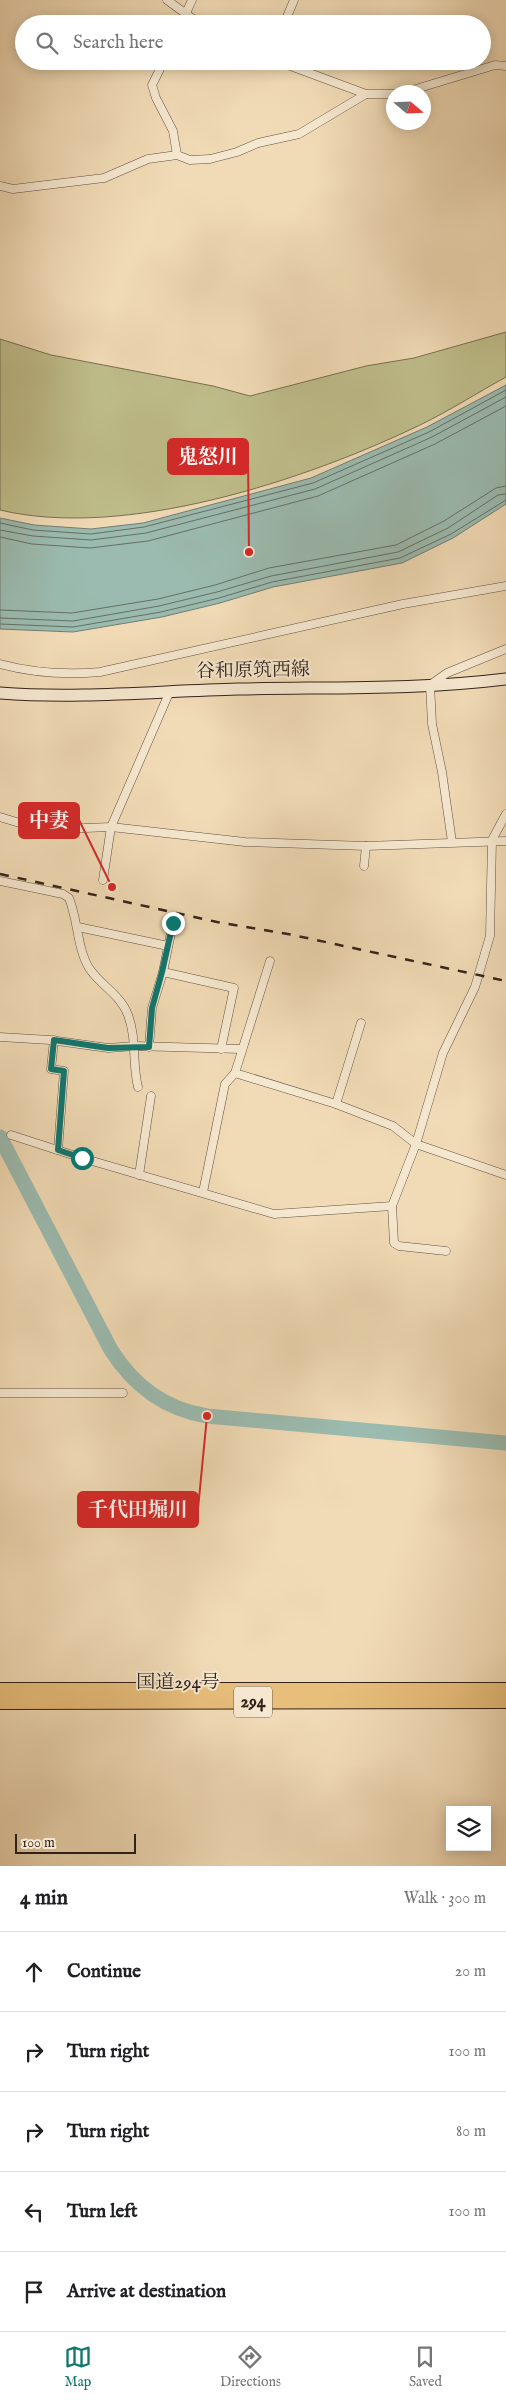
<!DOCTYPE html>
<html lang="en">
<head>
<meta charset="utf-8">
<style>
	body { margin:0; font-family:"IM FELL English","Noto Serif JP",serif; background:#f2f2f2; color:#202124 }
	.controls { position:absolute; right:15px; bottom:15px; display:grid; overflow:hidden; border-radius:0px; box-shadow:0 2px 12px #0003 }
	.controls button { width:45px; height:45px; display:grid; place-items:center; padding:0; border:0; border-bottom:1px solid #e0e0e0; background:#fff; color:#202124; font:25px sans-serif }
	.compass { position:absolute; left:386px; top:85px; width:45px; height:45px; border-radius:50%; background:#fff; box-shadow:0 2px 12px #0003; rotate:109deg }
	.scale { position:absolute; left:15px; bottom:12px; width:121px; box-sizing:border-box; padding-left:5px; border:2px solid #32231a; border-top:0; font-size:14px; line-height:18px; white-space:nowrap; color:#32231a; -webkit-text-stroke:4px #f6e8d0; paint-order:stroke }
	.stop { position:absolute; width:15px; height:15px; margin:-11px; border:4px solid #0f766e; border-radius:50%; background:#fff }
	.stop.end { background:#0f766e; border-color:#fff; box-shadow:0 1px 5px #0008 }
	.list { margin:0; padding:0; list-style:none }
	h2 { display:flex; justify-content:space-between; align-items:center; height:65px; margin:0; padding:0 20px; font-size:21px }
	h2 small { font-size:16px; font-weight:400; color:#757577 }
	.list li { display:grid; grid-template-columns:32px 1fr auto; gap:15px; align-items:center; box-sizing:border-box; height:80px; padding:0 20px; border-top:1px solid #e0e0e0 }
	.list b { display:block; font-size:19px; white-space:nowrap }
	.list em { font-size:16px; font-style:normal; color:#757577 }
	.icon { flex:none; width:28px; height:28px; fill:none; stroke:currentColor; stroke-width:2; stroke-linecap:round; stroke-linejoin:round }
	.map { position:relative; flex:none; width:506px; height:1866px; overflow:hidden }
	.search { position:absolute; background:#fff; box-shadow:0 2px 12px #0003; left:15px; right:15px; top:15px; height:55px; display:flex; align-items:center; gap:12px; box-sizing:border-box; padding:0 18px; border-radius:28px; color:#757577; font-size:19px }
	.sheet { height:465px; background:#fff }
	nav { display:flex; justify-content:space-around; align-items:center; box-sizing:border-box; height:70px; border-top:1px solid #e0e0e0; background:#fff; font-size:14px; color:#757577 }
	nav a { display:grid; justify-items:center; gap:2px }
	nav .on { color:#0f766e }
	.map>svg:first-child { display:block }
	.green { fill:#bfbe8b; stroke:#787052 }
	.water { fill:#9bbbb0; stroke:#717e74 }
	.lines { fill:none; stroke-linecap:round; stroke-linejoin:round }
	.shore { stroke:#666f65; stroke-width:1 }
	.river { stroke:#9bbbb0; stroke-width:15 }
	.minor-casing { stroke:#625141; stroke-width:9 }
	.secondary-casing { stroke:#32231a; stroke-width:13 }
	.trunk-casing { stroke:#32231a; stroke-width:16 }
	.minor { stroke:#f6e8d0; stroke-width:8 }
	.secondary { stroke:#f6e8d0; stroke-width:11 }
	.trunk { stroke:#e8be7b; stroke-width:14 }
	.rail { stroke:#32231a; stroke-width:2.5; stroke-dasharray:9 9; stroke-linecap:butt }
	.route { stroke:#0f766e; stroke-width:6 }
	.labels { text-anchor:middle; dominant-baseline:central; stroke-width:4; stroke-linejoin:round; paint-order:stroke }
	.shield { fill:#f6e8d0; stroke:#6d5e51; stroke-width:1 }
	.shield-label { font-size:18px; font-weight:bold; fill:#32231a }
	.street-label { font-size:19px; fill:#32231a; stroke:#f6e8d0 }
	.leader { fill:none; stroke:#d62828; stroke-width:2 }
	.callout-dot { fill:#d62828; stroke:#f6e8d0; stroke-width:2 }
	.callout { fill:#d62828; stroke:#d62828; stroke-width:2 }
	.callout-label { font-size:20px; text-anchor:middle; font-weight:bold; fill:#fff }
</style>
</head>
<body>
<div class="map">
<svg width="506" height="1866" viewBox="0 0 506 1866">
	<rect width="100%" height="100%" fill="#f1dbb6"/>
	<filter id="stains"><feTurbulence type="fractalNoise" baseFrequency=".004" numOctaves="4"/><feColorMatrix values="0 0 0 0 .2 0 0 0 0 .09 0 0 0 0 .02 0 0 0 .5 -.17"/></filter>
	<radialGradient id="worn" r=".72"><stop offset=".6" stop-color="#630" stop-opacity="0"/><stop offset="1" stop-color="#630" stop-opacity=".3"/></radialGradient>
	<!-- green -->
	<path class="green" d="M506,332v45c-29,16 -57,34 -86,48 -114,55 -295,115 -420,85v-171l51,16 162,31 37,10 116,-30 48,-8z"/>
	<!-- water -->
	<polygon class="water" points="506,385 506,504 453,538 402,563 273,587 220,603 162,617 73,632 0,629 0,518 34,525 91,529 143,523 311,478 427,427"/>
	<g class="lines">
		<!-- shore -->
		<g class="shore">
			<polyline points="0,523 33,530 91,534 144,527 313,483 429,432 506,390"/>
			<polyline points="0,530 33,536 91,540 146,533 315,489 432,437 506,397"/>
			<polyline points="0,537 32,544 90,548 148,541 318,496 435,444 506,406"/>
			<polyline points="0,610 72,613 158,599 215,585 269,568 396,545 444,521 496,488 506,486"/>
			<polyline points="0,618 73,621 159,606 217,592 271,576 398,552 448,528 498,495 506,494"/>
			<polyline points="0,624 73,627 161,612 219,598 272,582 400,558 451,534 506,500"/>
		</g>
		<!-- river -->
		<path class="river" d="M0,1137l111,213c23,36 53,59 96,66l299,27"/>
		<defs>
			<g id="minor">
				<polyline points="167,0 200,24"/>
				<polyline points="181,24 192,0"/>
				<polyline points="284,24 294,0"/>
				<polyline points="164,61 152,85 156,98 173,131 177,155"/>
				<polyline points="277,61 366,94 394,94"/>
				<polyline points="406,92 495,65 506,66"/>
				<polyline points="0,186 13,189 104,178 148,159 177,155 190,160 210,159 237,152 258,143 299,134 366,94"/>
				<path d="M0,664c34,9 65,11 100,8l303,-68 103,-18"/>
				<polyline points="0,817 33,827 59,829 111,827 245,842 366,846 506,841"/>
				<polyline points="452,842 442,772 432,724 430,685 447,673 506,649"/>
				<polyline points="364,866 366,846"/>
				<polyline points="103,880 111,827 170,691"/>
				<path d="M0,881l63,13 6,4c9,22 8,50 20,70 11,17 32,27 39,47 9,24 4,49 10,72"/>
				<polyline points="78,927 168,946"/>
				<polyline points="163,972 234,988 221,1049"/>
				<polyline points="0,1037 50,1040 108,1048 135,1046 241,1049"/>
				<polyline points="54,1040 51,1069 64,1071 58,1150"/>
				<polyline points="149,1047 152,1008 163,972 173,923"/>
				<polyline points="235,1073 336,1104 393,1126 416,1144 506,1175"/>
				<polyline points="336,1104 361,1023"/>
				<polyline points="11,1135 82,1158 274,1214 392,1206"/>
				<polyline points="139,1175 151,1096"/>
				<polyline points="203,1192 225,1084 235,1073 270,961"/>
				<polyline points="446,1251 399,1246 394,1243 392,1206 416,1144 443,1053 475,987 490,936 492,840 506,814"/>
				<polyline points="0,1393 123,1393"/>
			</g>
			<path id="secondary" d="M0,693c79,6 158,-2 238,-4 89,-2 180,1 268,-10"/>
			<g id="trunk">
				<polyline points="0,1690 506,1690"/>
				<polyline points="0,1702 506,1701"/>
			</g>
		</defs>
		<!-- minor casing -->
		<use href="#minor" class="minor-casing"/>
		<!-- secondary casing -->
		<use href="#secondary" class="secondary-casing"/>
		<!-- trunk casing -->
		<use href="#trunk" class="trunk-casing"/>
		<!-- minor -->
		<use href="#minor" class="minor"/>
		<!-- secondary -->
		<use href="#secondary" class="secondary"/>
		<!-- trunk -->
		<use href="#trunk" class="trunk"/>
		<!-- rail -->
		<polyline class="rail" points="0,874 217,922 293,935 506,981"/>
	</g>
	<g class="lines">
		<!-- route -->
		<polyline class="route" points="82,1158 58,1150 64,1071 51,1069 54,1040 108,1048 149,1047 152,1008 162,972 173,923"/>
	</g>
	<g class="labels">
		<!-- shield labels -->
		<rect class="shield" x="234" y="1686.5" width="38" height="31" rx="4"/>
		<g class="shield-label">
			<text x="253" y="1702">294</text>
		</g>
		<!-- street labels -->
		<g class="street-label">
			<text transform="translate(253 671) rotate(-1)">谷和原筑西線</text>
			<text x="178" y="1683">国道294号</text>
		</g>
	</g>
	<!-- callouts -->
	<path class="leader" d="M249 552L248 456M112 887L79 820M207 1416L198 1509"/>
	<g class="callout-dot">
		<circle cx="249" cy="552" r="5"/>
		<circle cx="112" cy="887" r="5"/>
		<circle cx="207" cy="1416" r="5"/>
	</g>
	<g class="callout">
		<rect x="168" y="439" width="80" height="35" rx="5"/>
		<rect x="19" y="803" width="60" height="35" rx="5"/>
		<rect x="78" y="1492" width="120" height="35" rx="5"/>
	</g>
	<g class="callout-label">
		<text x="208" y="463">鬼怒川</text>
		<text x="49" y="827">中妻</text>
		<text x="138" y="1516">千代田堀川</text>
	</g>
	<rect width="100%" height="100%" filter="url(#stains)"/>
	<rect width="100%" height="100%" fill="url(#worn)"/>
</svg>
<div class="controls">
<button><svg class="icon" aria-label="layers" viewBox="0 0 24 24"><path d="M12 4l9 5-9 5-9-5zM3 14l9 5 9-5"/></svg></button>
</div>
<svg class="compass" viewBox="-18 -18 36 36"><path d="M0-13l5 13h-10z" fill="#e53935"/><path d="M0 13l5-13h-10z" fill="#757577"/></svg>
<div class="scale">100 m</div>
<div class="stop" style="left:82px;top:1158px"></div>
<div class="stop end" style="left:173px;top:923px"></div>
<div class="search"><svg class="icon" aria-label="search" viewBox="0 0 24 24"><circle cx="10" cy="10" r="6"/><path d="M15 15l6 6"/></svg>Search here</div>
</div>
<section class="sheet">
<h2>4 min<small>Walk · 300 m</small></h2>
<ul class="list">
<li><svg class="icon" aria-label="ahead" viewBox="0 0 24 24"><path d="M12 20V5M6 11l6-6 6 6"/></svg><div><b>Continue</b></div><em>20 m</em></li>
<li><svg class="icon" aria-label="right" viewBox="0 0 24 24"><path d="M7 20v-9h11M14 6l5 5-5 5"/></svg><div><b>Turn right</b></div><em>100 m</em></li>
<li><svg class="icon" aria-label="right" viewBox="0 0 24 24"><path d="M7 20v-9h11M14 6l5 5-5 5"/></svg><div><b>Turn right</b></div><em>80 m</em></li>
<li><svg class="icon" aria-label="left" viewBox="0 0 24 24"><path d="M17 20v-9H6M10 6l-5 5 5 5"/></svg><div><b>Turn left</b></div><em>100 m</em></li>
<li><svg class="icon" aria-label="arrive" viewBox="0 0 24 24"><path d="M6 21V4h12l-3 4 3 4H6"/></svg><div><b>Arrive at destination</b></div></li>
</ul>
</section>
<nav>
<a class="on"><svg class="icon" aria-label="map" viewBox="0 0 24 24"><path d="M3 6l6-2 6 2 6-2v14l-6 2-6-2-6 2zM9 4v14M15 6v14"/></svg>Map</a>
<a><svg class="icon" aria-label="directions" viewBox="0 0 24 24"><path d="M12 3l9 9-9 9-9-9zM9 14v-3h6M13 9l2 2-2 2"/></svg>Directions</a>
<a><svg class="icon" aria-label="saved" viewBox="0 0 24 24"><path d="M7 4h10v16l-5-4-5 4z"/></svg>Saved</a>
</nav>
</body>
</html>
